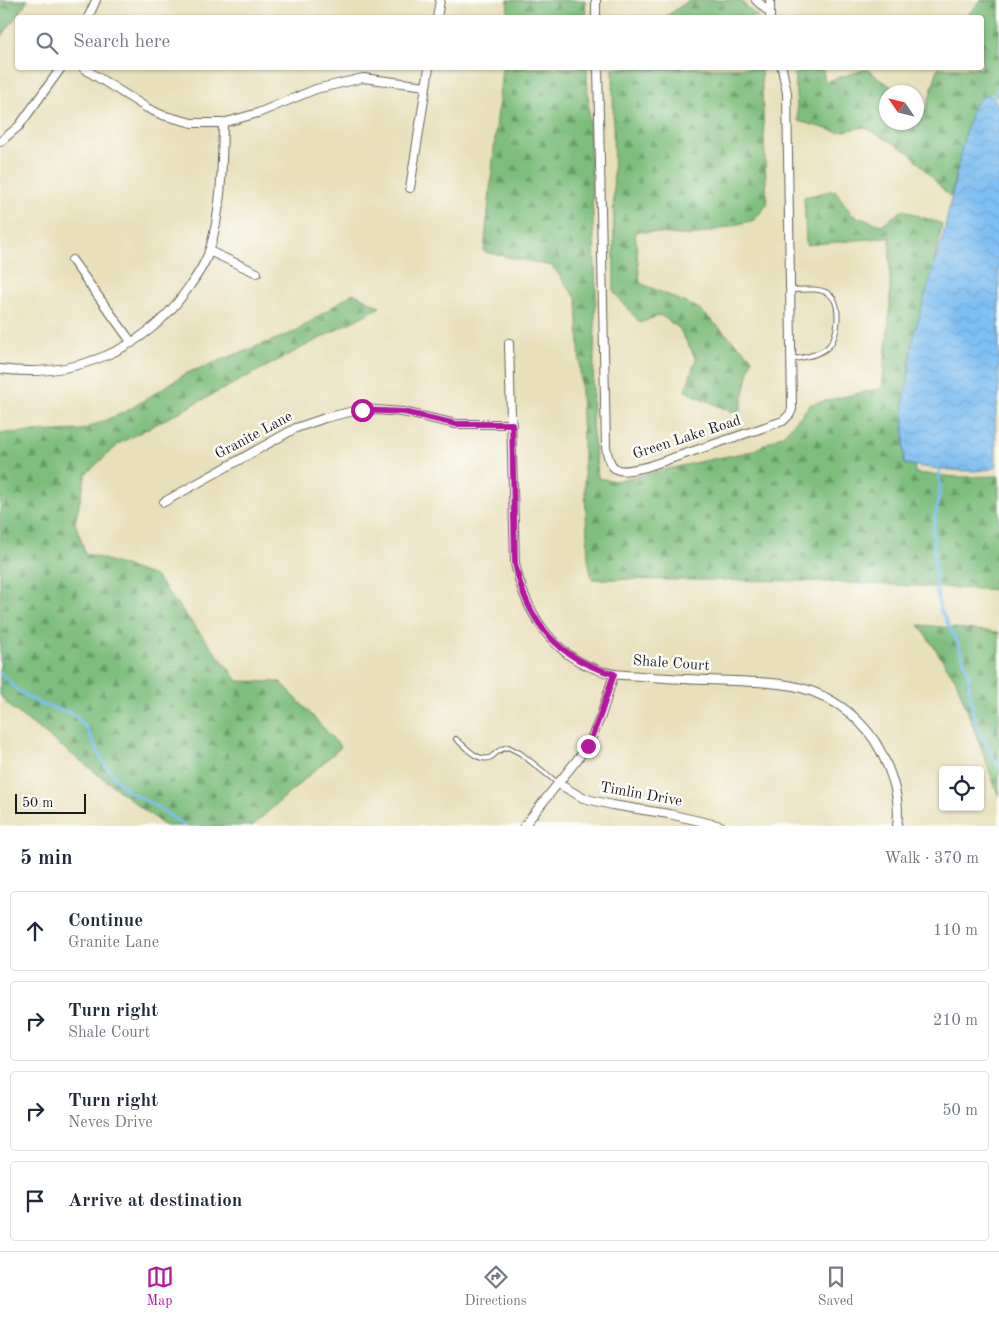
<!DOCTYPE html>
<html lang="en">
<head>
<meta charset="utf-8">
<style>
	body { margin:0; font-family:"Old Standard TT",serif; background:#f2f2f3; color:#1f2937 }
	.controls { position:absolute; right:15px; bottom:15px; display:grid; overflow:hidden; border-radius:5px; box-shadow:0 1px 4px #0004 }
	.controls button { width:45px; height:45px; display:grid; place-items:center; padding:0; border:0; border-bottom:1px solid #e0e1e3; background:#fff; color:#1f2937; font:25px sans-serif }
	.compass { position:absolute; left:879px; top:85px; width:45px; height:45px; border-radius:50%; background:#fff; box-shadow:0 1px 4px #0004; rotate:305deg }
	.scale { position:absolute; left:15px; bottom:12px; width:71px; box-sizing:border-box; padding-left:5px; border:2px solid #1c1c1c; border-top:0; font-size:14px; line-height:18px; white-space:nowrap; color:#1c1c1c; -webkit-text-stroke:4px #fdfcf7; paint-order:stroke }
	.stop { position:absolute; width:15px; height:15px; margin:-11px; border:4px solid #b5179e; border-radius:50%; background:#fff }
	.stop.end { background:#b5179e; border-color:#fff; box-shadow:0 1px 5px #0008 }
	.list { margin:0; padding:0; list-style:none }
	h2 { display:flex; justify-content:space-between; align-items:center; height:65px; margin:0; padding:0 20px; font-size:21px }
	h2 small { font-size:16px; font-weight:400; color:#747a83 }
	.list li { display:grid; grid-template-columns:32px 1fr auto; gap:15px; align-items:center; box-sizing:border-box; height:80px; margin:0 10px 10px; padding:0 10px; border:1px solid #e0e1e3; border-radius:5px }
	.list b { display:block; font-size:19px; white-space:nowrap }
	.list p { margin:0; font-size:16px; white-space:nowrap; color:#747a83 }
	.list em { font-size:16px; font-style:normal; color:#747a83 }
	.icon { flex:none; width:28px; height:28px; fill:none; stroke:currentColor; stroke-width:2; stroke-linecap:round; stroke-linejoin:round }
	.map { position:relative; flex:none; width:999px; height:826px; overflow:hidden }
	.search { position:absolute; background:#fff; box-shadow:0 1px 4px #0004; left:15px; right:15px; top:15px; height:55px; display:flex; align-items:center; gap:12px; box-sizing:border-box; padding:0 18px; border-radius:5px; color:#747a83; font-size:19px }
	.sheet { height:425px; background:#fff }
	nav { display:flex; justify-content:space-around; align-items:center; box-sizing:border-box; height:70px; border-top:1px solid #e0e1e3; background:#fff; font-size:14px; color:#747a83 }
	nav a { display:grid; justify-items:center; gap:2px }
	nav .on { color:#b5179e }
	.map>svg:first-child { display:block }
	.forest { fill:url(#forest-firs); stroke:#4d6c4d }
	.water { fill:url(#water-waves); stroke:#4d6d87 }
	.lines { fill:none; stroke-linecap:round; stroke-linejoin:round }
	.stream { stroke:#7ebef2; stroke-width:3 }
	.service-casing { stroke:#636154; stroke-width:6 }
	.minor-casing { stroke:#636154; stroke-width:10 }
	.service { stroke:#fff; stroke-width:4 }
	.minor { stroke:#fff; stroke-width:8 }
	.route { stroke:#b5179e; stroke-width:6 }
	.labels { text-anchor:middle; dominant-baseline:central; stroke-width:5; stroke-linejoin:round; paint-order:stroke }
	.street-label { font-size:15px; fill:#1c1c1c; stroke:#fdfcf7 }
</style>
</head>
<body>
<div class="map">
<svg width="999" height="826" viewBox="0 0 999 826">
	<defs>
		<pattern id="forest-firs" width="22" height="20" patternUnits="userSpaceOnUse" patternTransform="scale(1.25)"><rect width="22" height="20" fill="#7ebd7e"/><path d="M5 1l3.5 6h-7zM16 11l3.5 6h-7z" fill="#696"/></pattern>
		<pattern id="water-waves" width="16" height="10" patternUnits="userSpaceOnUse" patternTransform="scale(1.25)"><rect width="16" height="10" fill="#7ebef2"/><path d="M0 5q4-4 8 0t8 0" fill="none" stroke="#6ca3cf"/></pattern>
	</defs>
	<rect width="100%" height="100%" fill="#fdfcf7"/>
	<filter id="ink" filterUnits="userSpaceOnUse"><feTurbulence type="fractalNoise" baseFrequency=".02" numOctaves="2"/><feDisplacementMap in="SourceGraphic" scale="10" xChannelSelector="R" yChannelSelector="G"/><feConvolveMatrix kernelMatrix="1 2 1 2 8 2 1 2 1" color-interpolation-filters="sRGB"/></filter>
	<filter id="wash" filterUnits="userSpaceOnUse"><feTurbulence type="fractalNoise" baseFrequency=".0096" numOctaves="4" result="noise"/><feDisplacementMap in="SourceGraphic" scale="20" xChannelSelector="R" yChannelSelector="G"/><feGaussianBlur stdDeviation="1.12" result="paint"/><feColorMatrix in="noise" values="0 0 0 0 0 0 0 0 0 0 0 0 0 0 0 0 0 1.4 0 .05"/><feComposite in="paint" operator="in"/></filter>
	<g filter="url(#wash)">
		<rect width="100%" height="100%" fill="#e8e0bb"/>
		<!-- forest -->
		<g class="forest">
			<polygon points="0,0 28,0 0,39"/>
			<polygon points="508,0 585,0 586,17 507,17"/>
			<polygon points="690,0 739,0 758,17 665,17"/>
			<polygon points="981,0 999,0 999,98 990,92 969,130 950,197 909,152 864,127 838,132 798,121 794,68 823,68 825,82 866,69 899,92 886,92 886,122 916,122 917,104 926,110 938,68 982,68 982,18 966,17"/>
			<polygon points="502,68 587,68 596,290 592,425 598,478 615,481 703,461 753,451 784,434 811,404 882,388 890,308 890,237 806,245 804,197 835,190 852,215 881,225 903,210 942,224 927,299 911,414 915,473 956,477 999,476 999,590 803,581 592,579 588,559 577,299 552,266 484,252"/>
			<polygon points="613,68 761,68 767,205 754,220 692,236 635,231 640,283 698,308 752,358 739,415 685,391 696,359 679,328 660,315 640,323 614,292"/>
			<polygon points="353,293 380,307 120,443 86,474 75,522 85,553 155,576 238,681 281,682 341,747 252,826 165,826 9,706 0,695 0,432 5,433 82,430 127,411 187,373 295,332"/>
			<polygon points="919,625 999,632 999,797 956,680"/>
		</g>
		<!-- water -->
		<path class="water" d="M986,94l7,3 6,11v286l-4,24 1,49c-22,9 -68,0 -92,-3v-70l3,-7 6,-49 32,-110 20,-95 9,-28z"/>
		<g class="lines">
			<!-- stream -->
			<g class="stream">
				<polyline points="993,97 999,86"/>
				<polyline points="939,469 940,488 933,531 936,587 940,609 958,644 968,672 971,702 977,728 999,767"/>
				<polyline points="0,673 20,692 40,704 72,713 86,727 103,762 116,779 128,791 159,808 185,826"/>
			</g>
		</g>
	</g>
	<g filter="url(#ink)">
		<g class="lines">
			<defs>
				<g id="service">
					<path d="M790,290c11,0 29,-3 39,4 13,9 10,43 -1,53 -10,9 -26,10 -37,13"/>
					<path d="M456,739c9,7 23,25 35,18 8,-5 7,-8 17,-10l12,6 39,31"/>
				</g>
				<g id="minor">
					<polyline points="596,0 596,18"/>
					<polyline points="756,0 769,12"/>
					<polyline points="770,0 770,18"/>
					<polyline points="88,18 96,0"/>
					<polyline points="437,18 440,0"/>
					<polyline points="83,68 147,108 162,115 192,123 223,123 258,113 316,89 363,78 426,86"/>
					<path d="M598,68l8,378c4,29 13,27 40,21l137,-46 7,-7 2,-5 -5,-316 -5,-25"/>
					<polyline points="0,142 19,126 61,68"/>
					<polyline points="410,188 429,68"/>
					<polyline points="209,251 257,273"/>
					<polyline points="72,260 132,343"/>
					<path d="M509,343l6,220c9,45 35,90 81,106 14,6 29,6 44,7 32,3 63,4 95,5 46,2 79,2 117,34 11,10 21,21 28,35 12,24 21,49 17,76"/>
					<path d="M0,369c72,10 144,-18 186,-78 9,-12 18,-25 23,-39 13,-41 13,-86 14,-129"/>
					<polyline points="164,502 296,428 325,418 362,409 403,412 456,424 512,424"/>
					<polyline points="559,784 583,798 612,805 669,814 721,826"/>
					<polyline points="524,826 588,746 601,716 614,674"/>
				</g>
			</defs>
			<!-- service casing -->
			<use href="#service" class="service-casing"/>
			<!-- minor casing -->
			<use href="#minor" class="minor-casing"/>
			<!-- service -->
			<use href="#service" class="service"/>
			<!-- minor -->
			<use href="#minor" class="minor"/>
		</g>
	</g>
	<g class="lines" filter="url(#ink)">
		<!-- route -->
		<path class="route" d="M362,410l42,2 52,12h56l3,139c11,56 42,96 99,111l-14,42 -12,30"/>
	</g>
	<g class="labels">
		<!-- street labels -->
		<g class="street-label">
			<text transform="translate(254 436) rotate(-28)">Granite Lane</text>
			<text transform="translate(687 438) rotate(-18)">Green Lake Road</text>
			<text transform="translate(671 664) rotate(4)">Shale Court</text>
			<text transform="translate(641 795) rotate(10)">Timlin Drive</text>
		</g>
	</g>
</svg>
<div class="controls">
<button><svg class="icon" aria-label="locate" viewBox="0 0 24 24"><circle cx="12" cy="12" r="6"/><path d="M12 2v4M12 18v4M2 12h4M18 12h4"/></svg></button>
</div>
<svg class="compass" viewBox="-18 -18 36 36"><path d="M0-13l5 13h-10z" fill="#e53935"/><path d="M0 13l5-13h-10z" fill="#747a83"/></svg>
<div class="scale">50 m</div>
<div class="stop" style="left:362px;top:410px"></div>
<div class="stop end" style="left:588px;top:746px"></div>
<div class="search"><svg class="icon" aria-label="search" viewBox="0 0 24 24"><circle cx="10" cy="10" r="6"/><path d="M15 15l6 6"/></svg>Search here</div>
</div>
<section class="sheet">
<h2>5 min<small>Walk · 370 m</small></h2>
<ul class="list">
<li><svg class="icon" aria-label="ahead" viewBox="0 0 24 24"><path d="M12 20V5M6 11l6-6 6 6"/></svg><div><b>Continue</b><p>Granite Lane</p></div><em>110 m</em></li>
<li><svg class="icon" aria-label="right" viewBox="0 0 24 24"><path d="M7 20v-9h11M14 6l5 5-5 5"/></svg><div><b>Turn right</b><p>Shale Court</p></div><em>210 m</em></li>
<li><svg class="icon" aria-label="right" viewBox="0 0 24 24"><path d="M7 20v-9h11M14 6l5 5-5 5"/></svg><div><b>Turn right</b><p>Neves Drive</p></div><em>50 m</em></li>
<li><svg class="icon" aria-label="arrive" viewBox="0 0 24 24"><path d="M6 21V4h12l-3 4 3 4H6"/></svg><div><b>Arrive at destination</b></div></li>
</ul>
</section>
<nav>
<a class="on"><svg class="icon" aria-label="map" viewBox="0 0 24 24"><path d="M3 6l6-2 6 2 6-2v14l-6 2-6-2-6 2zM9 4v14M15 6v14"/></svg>Map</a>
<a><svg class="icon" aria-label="directions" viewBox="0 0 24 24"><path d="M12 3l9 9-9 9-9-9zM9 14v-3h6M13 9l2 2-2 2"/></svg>Directions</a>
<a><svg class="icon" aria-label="saved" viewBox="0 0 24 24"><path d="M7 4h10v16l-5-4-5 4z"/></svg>Saved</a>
</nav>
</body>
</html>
